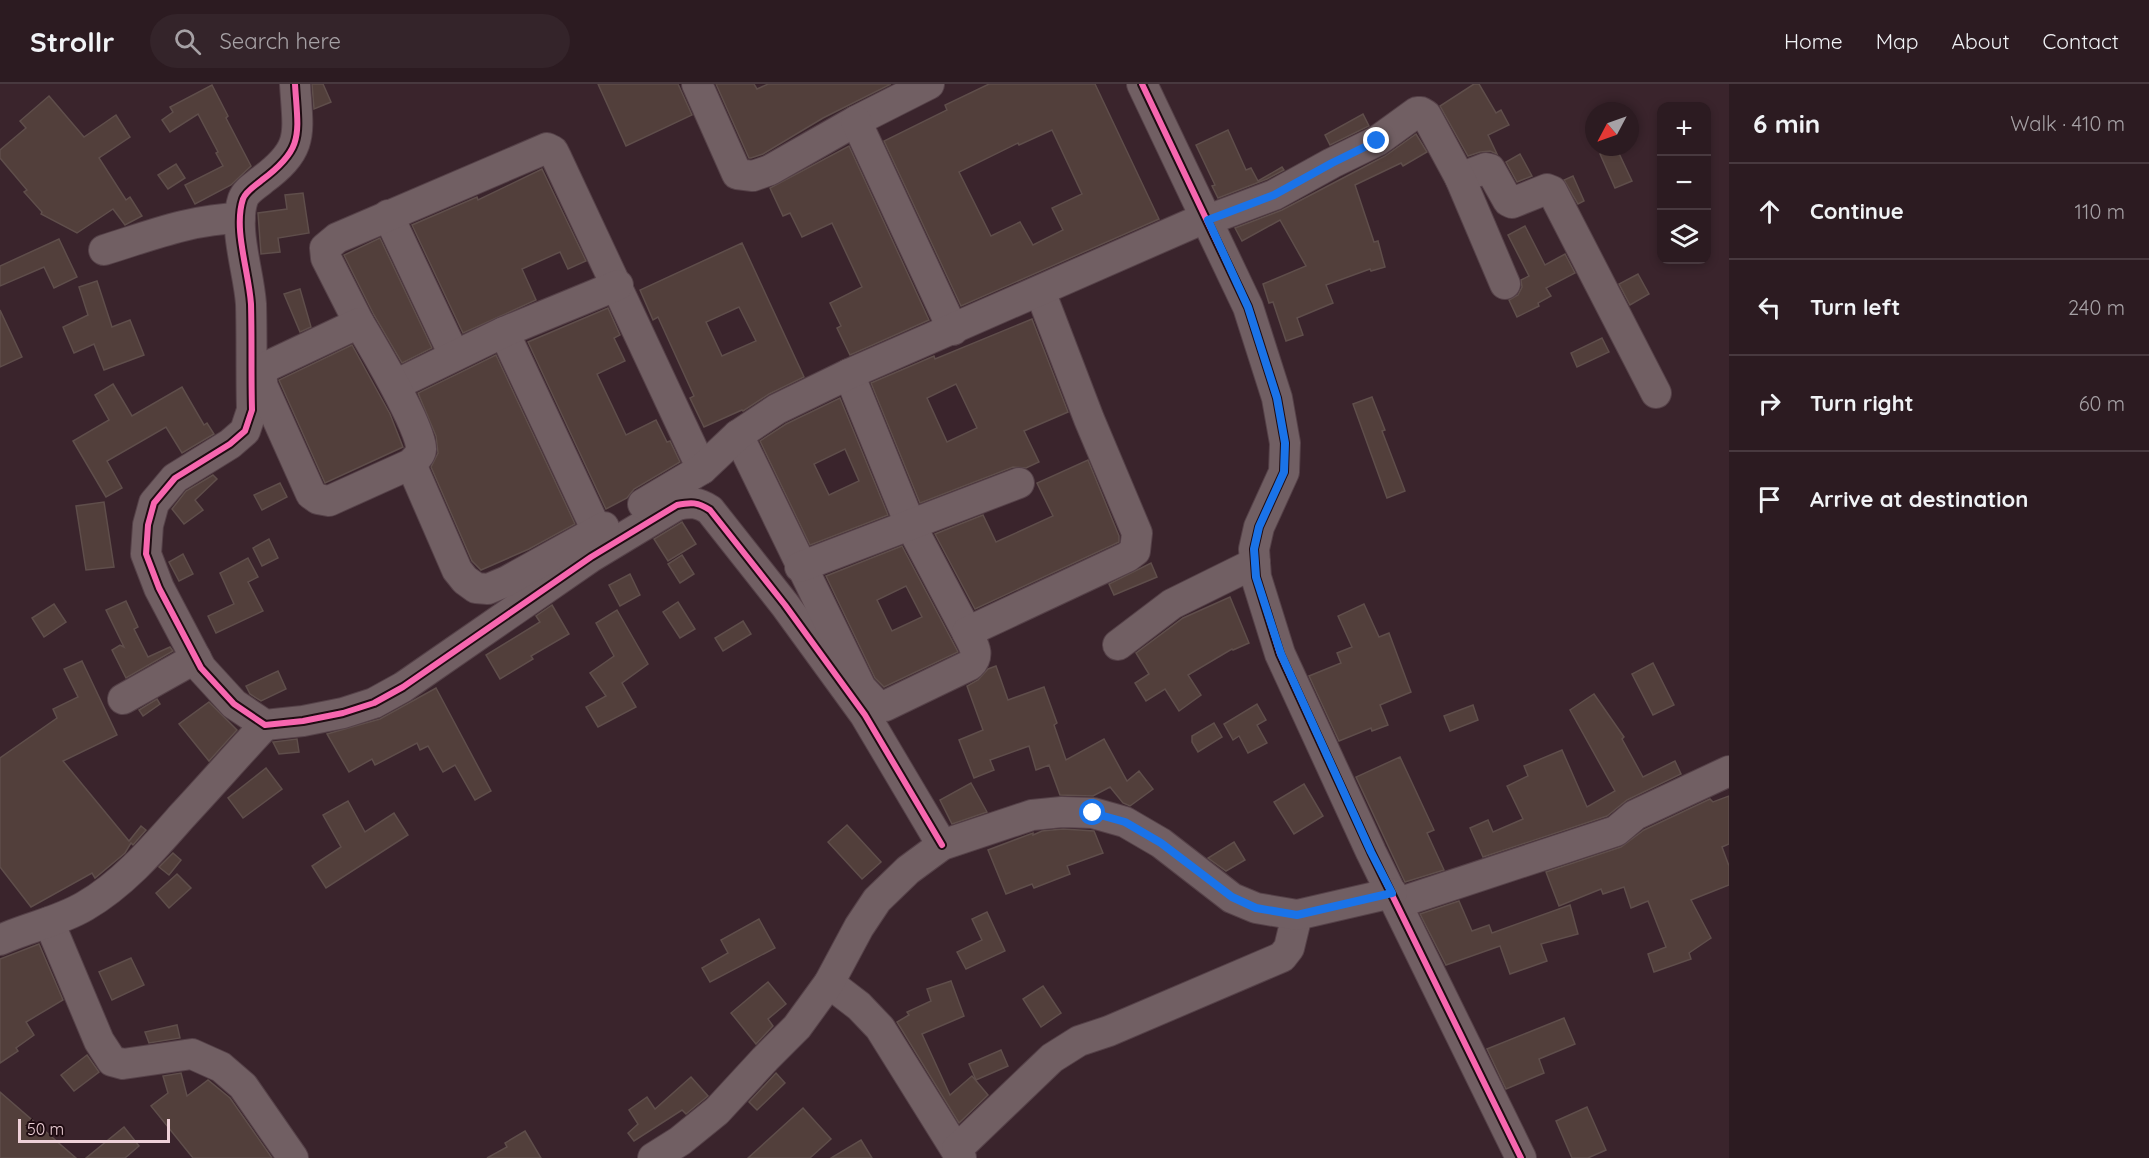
<!DOCTYPE html>
<html lang="en">
<head>
<meta charset="utf-8">
<style>
	body { margin:0; font-family:Quicksand,sans-serif; background:#34242a; color:#f1f3f6 }
	.controls { position:absolute; right:18px; top:18px; display:grid; overflow:hidden; border-radius:12px; box-shadow:0 3px 9px #0003 }
	.controls button { width:54px; height:54px; display:grid; place-items:center; padding:0; border:0; border-bottom:2px solid #48393f; background:#2c1b21; color:#f1f3f6; font:30px sans-serif }
	.compass { position:absolute; left:1585px; top:18px; width:54px; height:54px; border-radius:50%; background:#2c1b21; box-shadow:0 3px 9px #0003; rotate:229deg }
	.scale { position:absolute; left:18px; bottom:15px; width:152px; box-sizing:border-box; padding-left:6px; border:3px solid #eed1d8; border-top:0; font-size:16px; line-height:21px; white-space:nowrap; color:#eed1d8; -webkit-text-stroke:4px #1f0c12; paint-order:stroke }
	.stop { position:absolute; width:18px; height:18px; margin:-14px; border:4px solid #1a73e8; border-radius:50%; background:#fff }
	.stop.end { background:#1a73e8; border-color:#fff; box-shadow:0 2px 6px #0008 }
	.list { margin:0; padding:0; list-style:none }
	h2 { display:flex; justify-content:space-between; align-items:center; height:78px; margin:0; padding:0 24px; font-size:26px }
	h2 small { font-size:20px; font-weight:400; color:#a6a1a5 }
	.list li { display:grid; grid-template-columns:39px 1fr auto; gap:18px; align-items:center; box-sizing:border-box; height:96px; padding:0 24px; border-top:2px solid #48393f }
	.list b { display:block; font-size:22px; white-space:nowrap }
	.list em { font-size:20px; font-style:normal; color:#a6a1a5 }
	.icon { flex:none; width:33px; height:33px; fill:none; stroke:currentColor; stroke-width:2; stroke-linecap:round; stroke-linejoin:round }
	.map { position:relative; flex:none; width:1729px; height:1074px; overflow:hidden }
	header { display:flex; align-items:center; gap:36px; box-sizing:border-box; height:84px; padding:0 30px; background:#2c1b21; border-bottom:2px solid #48393f }
	header strong { font-size:28px }
	nav { display:flex; gap:33px; margin-inline-start:auto; font-size:21px }
	.search { width:420px; height:54px; background:#34242a; display:flex; align-items:center; gap:15px; box-sizing:border-box; padding:0 21px; border-radius:33px; color:#a6a1a5; font-size:22px }
	main { display:flex }
	aside { flex:1; background:#2c1b21 }
	.map>svg:first-child { display:block }
	.building { fill:#523f3b; stroke:#5f4e4b; stroke-width:1.5; fill-rule:evenodd }
	.lines { fill:none; stroke-linecap:round; stroke-linejoin:round }
	.minor-casing { stroke:#554148; stroke-width:32 }
	.minor { stroke:#715f63; stroke-width:30 }
	.cycleway-casing { stroke:#1f0c12; stroke-width:10 }
	.cycleway { stroke:#f766af; stroke-width:6 }
	.route { stroke:#1a73e8; stroke-width:8 }
</style>
</head>
<body>
<header>
<strong>Strollr</strong>
<div class="search"><svg class="icon" aria-label="search" viewBox="0 0 24 24"><circle cx="10" cy="10" r="6"/><path d="M15 15l6 6"/></svg>Search here</div>
<nav><a>Home</a><a>Map</a><a>About</a><a>Contact</a></nav>
</header>
<main>
<div class="map">
<svg width="1729" height="1074" viewBox="0 0 1729 1074">
	<rect width="100%" height="100%" fill="#3a242c"/>
	<!-- building -->
	<g class="building">
		<polygon points="312,0 323,0 331,18 314,25"/>
		<polygon points="598,0 678,0 692,31 626,62"/>
		<polygon points="716,0 754,0 757,5 768,0 891,0 823,34 763,70 751,74 749,74"/>
		<path d="M989,0h106l64,135 -198,87 -77,-165 63,-31 -2,-5zM1052,46l30,64 -30,14 11,22 -30,15 -13,-23 -29,14 -32,-64 59,-29 1,2z"/>
		<polygon points="1474,0 1479,0 1496,29 1501,26 1509,41 1488,51 1497,70 1490,67 1480,68 1468,72 1440,22"/>
		<polygon points="212,1 228,32 226,34 251,82 231,101 195,120 185,101 223,82 216,69 218,68 198,30 170,48 162,36 173,28 170,23"/>
		<polygon points="49,12 84,53 116,31 130,53 99,74 126,116 130,113 142,132 125,141 113,125 77,149 41,130 42,128 24,108 27,106 0,74 0,66 26,44 20,37"/>
		<polygon points="1363,30 1369,42 1330,61 1325,51"/>
		<polygon points="1228,46 1246,86 1251,84 1258,97 1282,83 1284,86 1267,95 1218,114 1212,102 1215,101 1196,61"/>
		<polygon points="1416,50 1427,68 1403,82 1401,79 1355,101 1374,158 1378,157 1385,183 1371,187 1370,185 1326,201 1333,219 1297,234 1303,251 1286,257 1273,218 1269,219 1263,200 1306,182 1280,136 1242,157 1235,144 1282,126 1385,72"/>
		<polygon points="849,62 929,236 850,271 837,244 841,242 830,219 862,203 832,139 802,153 790,129 783,132 770,104"/>
		<polygon points="1616,63 1632,97 1615,104 1600,70"/>
		<polygon points="1520,70 1532,92 1517,98 1506,78"/>
		<polygon points="176,80 185,94 168,105 158,91"/>
		<polygon points="542,85 586,177 568,185 560,168 522,185 536,216 463,249 412,141 477,113 478,116"/>
		<polygon points="1573,92 1584,117 1578,120 1564,96"/>
		<polygon points="303,109 309,149 278,154 280,168 261,170 258,129 287,125 285,111"/>
		<polygon points="1525,142 1545,181 1565,170 1575,189 1546,204 1551,212 1538,219 1539,222 1517,233 1509,216 1518,211 1522,203 1521,196 1529,192 1508,151"/>
		<polygon points="380,154 432,264 402,279 374,231 344,171"/>
		<polygon points="59,155 77,193 54,204 44,183 0,202 0,182"/>
		<path d="M742,159l62,134 -35,17 -26,17 -1,-1 -38,17 -14,-29 4,-2 -36,-79 -5,3 -13,-30zM739,223l17,34 -34,15 -16,-34z"/>
		<polygon points="1638,190 1649,210 1630,221 1619,200"/>
		<polygon points="97,197 112,243 130,236 144,271 104,286 94,260 74,269 63,243 88,231 79,203"/>
		<polygon points="300,205 311,243 300,248 284,210"/>
		<polygon points="608,224 620,251 614,254 625,277 597,290 626,351 656,336 667,358 670,357 680,378 634,405 627,414 606,425 528,258"/>
		<polygon points="0,226 22,273 0,283"/>
		<path d="M1032,235l36,93 -44,19 15,31 -13,6 -13,-1 -93,36 -49,-120 63,-27 1,3zM956,300l21,44 -30,14 -20,-44z"/>
		<polygon points="1602,254 1609,268 1577,283 1571,269"/>
		<polygon points="352,261 390,330 403,363 325,399 279,296"/>
		<polygon points="496,271 575,440 529,465 481,486 472,477 431,383 438,369 436,352 418,309"/>
		<polygon points="113,300 132,332 182,303 204,341 207,339 214,350 182,369 166,343 107,377 122,404 106,413 73,357 109,336 95,311"/>
		<polygon points="1372,313 1385,346 1382,347 1405,407 1387,414 1353,320"/>
		<path d="M840,314l48,117 -78,30 -50,-104 26,-17zM845,365l14,32 -30,14 -15,-31z"/>
		<polygon points="1088,376 1119,452 1119,458 975,525 935,450 983,431 996,458 1053,432 1037,399"/>
		<polygon points="213,391 217,395 195,416 203,426 184,440 172,425 186,407"/>
		<polygon points="280,399 287,413 262,426 254,411"/>
		<polygon points="104,418 114,483 86,486 76,422"/>
		<polygon points="682,438 696,460 668,477 654,455"/>
		<polygon points="269,455 278,474 262,482 253,464"/>
		<path d="M902,462l56,106 -74,35 -9,-9 -49,-102zM906,502l16,31 -30,14 -15,-31z"/>
		<polygon points="183,470 193,490 179,497 169,478"/>
		<polygon points="682,471 694,490 680,499 668,480"/>
		<polygon points="248,474 258,493 248,498 263,527 216,549 208,532 234,520 220,489"/>
		<polygon points="1151,479 1157,493 1114,511 1109,500"/>
		<polygon points="630,490 640,511 620,522 609,501"/>
		<polygon points="1230,513 1249,559 1233,566 1232,565 1188,591 1201,611 1179,627 1165,605 1146,617 1135,599 1149,590 1136,569 1183,534"/>
		<polygon points="126,517 138,543 134,545 148,573 170,563 173,567 126,594 112,566 120,561 124,563 106,526"/>
		<polygon points="678,518 695,545 680,554 663,528"/>
		<polygon points="54,520 66,538 44,553 32,534"/>
		<polygon points="1364,520 1379,553 1389,549 1411,608 1380,621 1388,641 1372,647 1371,644 1339,657 1309,592 1341,579 1337,569 1352,563 1338,532"/>
		<polygon points="552,521 569,550 531,572 533,575 500,595 486,571 540,538 536,532"/>
		<polygon points="617,526 648,580 622,599 636,623 598,643 586,623 606,612 590,589 614,572 596,539"/>
		<polygon points="743,537 751,550 723,567 715,554"/>
		<polygon points="82,577 117,651 63,677 129,757 141,742 146,746 133,761 131,759 125,769 95,794 92,789 31,823 0,783 0,674 57,634 53,625 78,613 64,585"/>
		<polygon points="1653,579 1674,621 1653,631 1632,590"/>
		<polygon points="996,582 1008,616 1044,603 1057,639 1054,641 1066,676 1104,655 1127,697 1139,687 1153,705 1130,722 1123,719 1110,703 1093,712 1060,711 1049,681 1036,686 1029,662 990,676 994,686 974,694 959,656 983,646 967,602 978,596 988,585"/>
		<polygon points="278,587 286,605 261,617 250,610 246,602"/>
		<polygon points="436,604 491,707 475,716 455,681 443,688 428,662 420,666 417,659 375,681 372,675 349,688 327,650 380,635"/>
		<polygon points="1594,610 1624,653 1622,655 1643,693 1675,677 1681,690 1627,716 1607,732 1483,773 1470,744 1488,736 1493,748 1523,735 1507,702 1528,692 1524,682 1562,666 1587,723 1615,707 1570,626"/>
		<polygon points="157,615 160,620 143,632 139,626"/>
		<polygon points="209,618 237,646 209,677 179,640"/>
		<polygon points="1257,620 1266,636 1257,641 1267,659 1248,669 1239,652 1233,656 1224,640"/>
		<polygon points="1473,621 1478,636 1450,647 1444,632"/>
		<polygon points="1214,639 1222,653 1198,668 1192,658 1192,652"/>
		<polygon points="297,655 299,668 279,670 273,658"/>
		<polygon points="1400,673 1434,746 1427,749 1444,786 1405,798 1356,693"/>
		<polygon points="266,684 282,705 243,734 228,714"/>
		<polygon points="971,699 987,728 952,740 940,716"/>
		<polygon points="1304,700 1323,732 1294,750 1274,718"/>
		<polygon points="1729,712 1729,760 1722,763 1729,782 1729,801 1691,816 1711,854 1689,869 1691,875 1654,888 1648,870 1666,863 1648,817 1631,824 1624,803 1603,810 1601,805 1559,822 1546,788 1621,763 1644,746 1710,715 1713,718"/>
		<polygon points="348,717 365,748 394,729 408,751 326,804 312,782 341,763 323,731"/>
		<polygon points="847,741 881,778 862,795 828,758"/>
		<polygon points="1063,745 1094,747 1103,769 1067,782 1070,790 1034,804 1032,800 1006,810 988,766 1033,749 1033,751 1042,747"/>
		<polygon points="1234,758 1245,776 1226,787 1208,774"/>
		<polygon points="173,769 181,776 169,791 159,783"/>
		<polygon points="177,790 191,804 169,824 156,809"/>
		<polygon points="1459,817 1472,847 1489,841 1492,849 1570,821 1578,850 1541,860 1547,877 1510,890 1500,862 1446,881 1420,830"/>
		<polygon points="987,828 1005,867 966,885 957,868 982,856 972,835"/>
		<polygon points="759,835 775,864 710,898 702,884 728,869 721,856"/>
		<polygon points="39,860 63,916 26,938 34,951 16,964 18,967 0,979 0,875"/>
		<polygon points="131,874 144,901 112,916 99,888"/>
		<polygon points="951,897 964,932 922,950 950,1011 972,992 988,1011 959,1039 897,938 909,931 907,928 931,917 927,905"/>
		<polygon points="768,898 786,920 768,935 773,942 756,960 731,929"/>
		<polygon points="1043,902 1061,929 1041,943 1023,915"/>
		<polygon points="1564,934 1575,960 1539,975 1544,989 1506,1005 1487,965"/>
		<polygon points="177,941 180,954 149,959 145,948"/>
		<polygon points="1001,966 1008,982 976,996 969,980"/>
		<polygon points="87,971 99,988 74,1007 61,991"/>
		<polygon points="181,989 187,1012 208,996 230,1014 272,1074 193,1074 151,1022 168,1009 163,992"/>
		<polygon points="776,989 785,999 757,1026 749,1018"/>
		<polygon points="691,993 708,1012 686,1030 682,1026 634,1057 628,1049 638,1040 629,1026 647,1013 655,1025"/>
		<polygon points="0,1008 76,1074 0,1074"/>
		<polygon points="1587,1023 1606,1066 1588,1074 1572,1074 1556,1037"/>
		<polygon points="803,1024 831,1055 810,1074 748,1074"/>
		<polygon points="124,1043 139,1062 125,1074 86,1074"/>
		<polygon points="525,1047 541,1074 487,1074 507,1063 505,1059"/>
		<polygon points="861,1056 872,1074 831,1074"/>
	</g>
	<g class="lines">
		<defs>
			<g id="minor">
				<path d="M295,0c3,50 10,64 -33,96 -7,6 -16,11 -19,19 -10,30 6,73 8,105 1,35 0,70 1,106l-7,21 -15,13 -55,34 -21,25 -6,22 -2,29 13,34 42,80 33,36 31,21 38,-4 40,-8 31,-10 29,-16 188,-130 86,-52c14,-3 21,-3 33,5l75,95 80,110 77,130"/>
				<polyline points="697,0 737,90 753,92 770,86 856,37 929,0"/>
				<polyline points="1142,0 1248,223 1277,314 1285,359 1284,388 1259,443 1254,465 1256,493 1280,570 1371,768 1521,1074"/>
				<polyline points="856,37 953,246"/>
				<polyline points="1460,94 1486,84 1490,85 1508,117 1512,119 1547,105 1552,107 1656,309"/>
				<polyline points="388,131 454,271"/>
				<polyline points="1208,136 1274,111 1332,79 1377,57 1417,28 1421,28 1426,31 1460,94 1505,200"/>
				<path d="M104,166c45,-14 88,-31 136,-32"/>
				<polyline points="359,239 326,174 325,164 337,154 547,64 553,67 557,75 702,385"/>
				<polyline points="504,248 597,447"/>
				<polyline points="849,290 910,440 967,548"/>
				<polyline points="395,301 504,248 618,201"/>
				<path d="M738,351l123,253 15,16 9,2 85,-41c11,-11 3,-20 -3,-33l160,-75 8,-6 2,-18 -48,-114 -49,-128"/>
				<path d="M411,380c4,-5 10,-9 10,-15 2,-18 -50,-106 -62,-126l-91,43c-7,7 -7,12 -5,21l48,107 7,5 11,2 82,-37 46,106 8,10 11,8 12,1 19,-8 97,-54"/>
				<polyline points="643,420 702,385 738,351 777,325 849,290 1207,133"/>
				<polyline points="800,483 1019,399"/>
				<polyline points="1118,561 1172,520 1255,479"/>
				<polyline points="123,615 196,574"/>
				<polyline points="1398,819 1616,747 1635,731 1729,687"/>
				<polyline points="49,838 99,957 112,977 123,980 192,970 221,983 243,1002 293,1074"/>
				<path d="M0,856c28,-13 58,-18 85,-34 38,-22 68,-57 97,-90 28,-30 55,-61 83,-91"/>
				<polyline points="829,899 859,922 880,944 961,1074"/>
				<polyline points="957,1065 1052,974 1079,957 1109,947 1282,873 1289,864 1297,831"/>
				<polyline points="653,1074 680,1057 717,1027 765,975 797,943 829,899 859,843 877,816 908,786 942,761 1032,731 1062,728 1093,729 1125,738 1161,759 1232,814 1256,824 1297,831 1392,809"/>
			</g>
		</defs>
		<!-- minor casing -->
		<use href="#minor" class="minor-casing"/>
		<!-- minor -->
		<use href="#minor" class="minor"/>
		<defs>
			<g id="cycleway">
				<path d="M295,0c3,50 10,64 -33,96 -7,6 -16,11 -19,19 -10,30 6,73 8,105 1,35 0,70 1,106l-7,21 -15,13 -55,34 -21,25 -6,22 -2,29 13,34 42,80 33,36 31,21 38,-4 40,-8 31,-10 29,-16 188,-130 86,-52c14,-3 21,-3 33,5l75,95 80,110 77,130"/>
				<polyline points="1142,0 1248,223 1277,314 1285,359 1284,388 1259,443 1254,465 1256,493 1280,570 1371,768 1521,1074"/>
			</g>
		</defs>
		<!-- cycleway casing -->
		<use href="#cycleway" class="cycleway-casing"/>
		<!-- cycleway -->
		<use href="#cycleway" class="cycleway"/>
	</g>
	<g class="lines">
		<!-- route -->
		<polyline class="route" points="1093,729 1125,738 1161,759 1232,813 1256,824 1297,831 1392,809 1371,768 1281,570 1256,493 1254,465 1259,443 1284,388 1285,359 1277,314 1248,223 1208,136 1274,111 1332,79 1377,57"/>
	</g>
</svg>
<div class="controls">
<button>+</button>
<button>−</button>
<button><svg class="icon" aria-label="layers" viewBox="0 0 24 24"><path d="M12 4l9 5-9 5-9-5zM3 14l9 5 9-5"/></svg></button>
</div>
<svg class="compass" viewBox="-18 -18 36 36"><path d="M0-13l5 13h-10z" fill="#e53935"/><path d="M0 13l5-13h-10z" fill="#a6a1a5"/></svg>
<div class="scale">50 m</div>
<div class="stop" style="left:1093px;top:729px"></div>
<div class="stop end" style="left:1377px;top:57px"></div>
</div>
<aside>
<h2>6 min<small>Walk · 410 m</small></h2>
<ul class="list">
<li><svg class="icon" aria-label="ahead" viewBox="0 0 24 24"><path d="M12 20V5M6 11l6-6 6 6"/></svg><div><b>Continue</b></div><em>110 m</em></li>
<li><svg class="icon" aria-label="left" viewBox="0 0 24 24"><path d="M17 20v-9H6M10 6l-5 5 5 5"/></svg><div><b>Turn left</b></div><em>240 m</em></li>
<li><svg class="icon" aria-label="right" viewBox="0 0 24 24"><path d="M7 20v-9h11M14 6l5 5-5 5"/></svg><div><b>Turn right</b></div><em>60 m</em></li>
<li><svg class="icon" aria-label="arrive" viewBox="0 0 24 24"><path d="M6 21V4h12l-3 4 3 4H6"/></svg><div><b>Arrive at destination</b></div></li>
</ul>
</aside>
</main>
</body>
</html>
